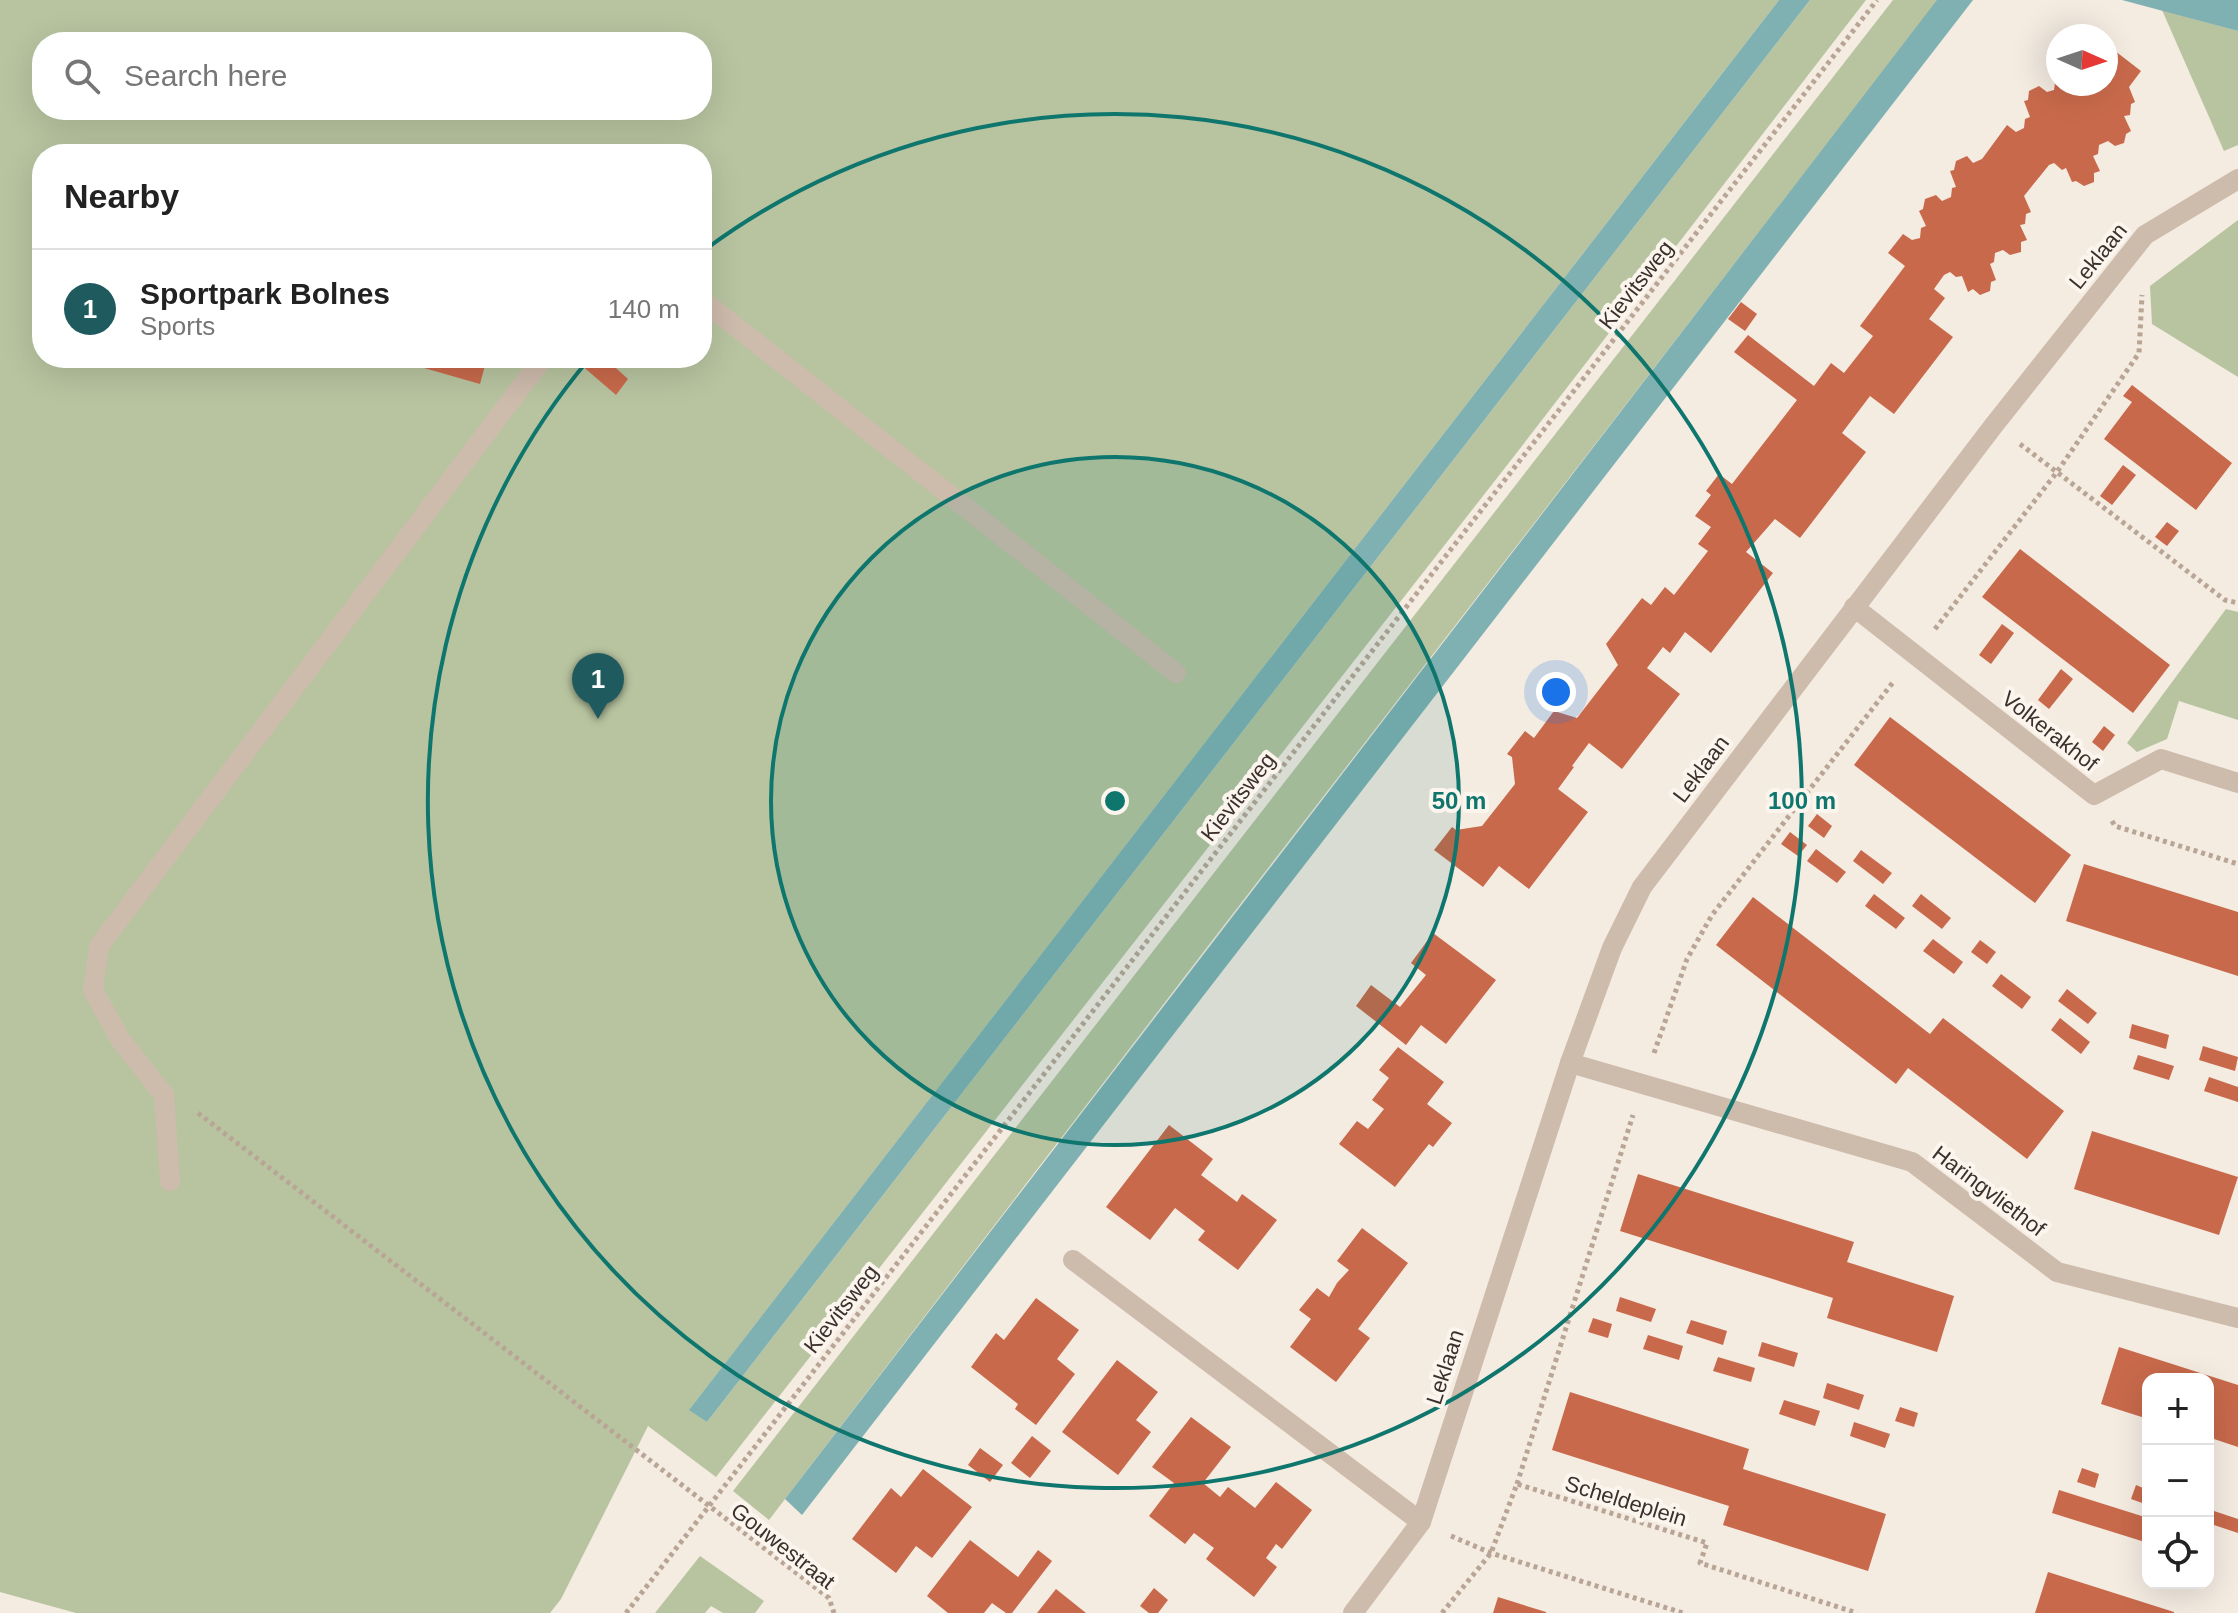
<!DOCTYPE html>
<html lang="en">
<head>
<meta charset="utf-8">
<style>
	body { margin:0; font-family:Arial,sans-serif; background:#f6f6f6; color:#222 }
	.controls { position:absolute; right:24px; bottom:24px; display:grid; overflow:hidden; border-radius:16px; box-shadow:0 8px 32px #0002 }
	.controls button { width:72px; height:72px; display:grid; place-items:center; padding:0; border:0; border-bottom:2px solid #e0e0e0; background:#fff; color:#222; font:40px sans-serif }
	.compass { position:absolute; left:2046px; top:24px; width:72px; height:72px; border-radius:50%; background:#fff; box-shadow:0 8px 32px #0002; rotate:93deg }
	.you { position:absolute; left:1556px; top:692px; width:28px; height:28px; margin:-20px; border:6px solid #fff; border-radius:50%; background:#1a73e8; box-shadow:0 0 0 12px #1a73e833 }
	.badge { display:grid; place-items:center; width:52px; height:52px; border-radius:50%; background:#1f5a5e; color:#fff; font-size:26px; font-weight:700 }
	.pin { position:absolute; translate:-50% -66px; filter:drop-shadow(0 2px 4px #0008) }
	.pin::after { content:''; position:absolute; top:42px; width:28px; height:24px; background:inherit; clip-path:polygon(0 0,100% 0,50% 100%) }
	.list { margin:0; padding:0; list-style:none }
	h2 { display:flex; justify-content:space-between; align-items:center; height:104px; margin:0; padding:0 32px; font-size:34px }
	h2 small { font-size:26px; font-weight:400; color:#767676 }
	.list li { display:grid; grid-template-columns:52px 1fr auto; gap:24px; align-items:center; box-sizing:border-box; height:120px; padding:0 32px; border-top:2px solid #e0e0e0 }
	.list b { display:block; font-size:30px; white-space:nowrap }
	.list p { margin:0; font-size:26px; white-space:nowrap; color:#767676 }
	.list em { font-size:26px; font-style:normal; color:#767676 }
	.icon { flex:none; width:44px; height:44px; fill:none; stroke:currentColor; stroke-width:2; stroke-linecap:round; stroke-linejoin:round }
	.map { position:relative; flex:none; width:2238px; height:1613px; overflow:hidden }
	.search { position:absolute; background:#fff; box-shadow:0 8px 32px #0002; left:32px; top:32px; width:680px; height:88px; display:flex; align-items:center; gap:20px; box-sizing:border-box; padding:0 28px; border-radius:32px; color:#767676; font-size:30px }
	.panel { position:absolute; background:#fff; box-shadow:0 8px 32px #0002; left:32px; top:144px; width:680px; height:224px; border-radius:32px }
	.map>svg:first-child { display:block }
	.green { fill:#b8c4a0; fill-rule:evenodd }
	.water { fill:#7fb0b2 }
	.building { fill:#c8694b }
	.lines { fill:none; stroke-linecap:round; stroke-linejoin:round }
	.path { stroke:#b9a596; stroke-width:5; stroke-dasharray:4 4; stroke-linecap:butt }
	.service { stroke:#cdbbac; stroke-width:20 }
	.minor { stroke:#cdbbac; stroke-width:20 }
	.ring { fill:none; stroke:#0f766e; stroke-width:4 }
	.labels { text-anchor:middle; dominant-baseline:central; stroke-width:8; stroke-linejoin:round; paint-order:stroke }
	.street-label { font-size:22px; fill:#3b302b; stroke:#fbf5ee }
	.centre { fill:#0f766e; stroke:#fbf5ee; stroke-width:4 }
	.ring-label { font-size:24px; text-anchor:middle; font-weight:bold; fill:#0f766e; stroke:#fbf5ee; stroke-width:8; stroke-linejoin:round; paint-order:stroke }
</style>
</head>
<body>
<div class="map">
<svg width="2238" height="1613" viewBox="0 0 2238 1613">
	<rect width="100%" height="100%" fill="#f4ebe1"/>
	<!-- green -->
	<g class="green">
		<path d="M0,0h1779l-1089,1409 17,13 1103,-1422h56l-351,455 -799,1022 -68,-51 -87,173 -11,14h-474l-76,-21zM42,42h660v68h-660zM42,154h660v204h-660z"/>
		<polygon points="1893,0 1938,0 1211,942 769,1520 733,1491"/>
		<polygon points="2162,10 2238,31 2238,145 2224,151"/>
		<polygon points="2238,220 2238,377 2152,324 2150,286"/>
		<polygon points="2226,609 2238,612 2238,720 2179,701 2167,739 2137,752 2127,743"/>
		<polygon points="700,1556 764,1601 755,1613 723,1613 711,1606 705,1613 655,1613"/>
	</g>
	<!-- water -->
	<g class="water">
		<polygon points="1779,0 1810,0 707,1422 689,1410"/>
		<polygon points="1937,0 1973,0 802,1515 785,1499"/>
		<polygon points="2122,0 2238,0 2238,31"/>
	</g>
	<!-- building -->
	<g class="building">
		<polygon points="2106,44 2141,71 2129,87 2135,102 2131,104 2130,115 2124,116 2131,131 2126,134 2124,143 2115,146 2108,141 2099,145 2098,154 2093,156 2100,171 2094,173 2094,182 2084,186 2076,181 2072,182 2066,168 2062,170 2054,163 2049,165 2024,196 2031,212 2026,214 2025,224 2020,225 2027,240 2021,242 2021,252 2010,255 2003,250 1995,253 1994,262 1990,264 1996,280 1991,282 1990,291 1980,295 1973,289 1968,292 1962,276 1956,277 1950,272 1944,275 1934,289 1945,298 1929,319 1953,337 1894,414 1870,396 1842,433 1866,452 1800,538 1775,519 1746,552 1773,573 1711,653 1685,632 1670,653 1663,647 1647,668 1680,694 1622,769 1589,743 1572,766 1574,767 1558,789 1588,812 1529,889 1499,866 1483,887 1434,850 1452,827 1456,830 1482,826 1515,784 1512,757 1507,754 1525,731 1534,738 1554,711 1577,718 1618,665 1606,644 1642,598 1651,605 1665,587 1674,595 1708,551 1698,544 1711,527 1695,516 1711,495 1706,491 1719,474 1732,484 1797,400 1734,352 1748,335 1814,386 1831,363 1844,373 1873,336 1860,326 1905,266 1888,253 1903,234 1912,240 1920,238 1921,228 1926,226 1919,211 1923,209 1925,199 1936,195 1942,201 1951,197 1952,188 1956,187 1950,171 1954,170 1956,161 1967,156 1973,163 1982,159 2007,125 2016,132 2024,128 2025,119 2030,117 2024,101 2028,100 2029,91 2039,86 2047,92 2054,90 2056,76 2058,84 2106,84"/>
		<polygon points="1741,302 1757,314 1745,331 1728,319"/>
		<polygon points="389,358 487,358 480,384"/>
		<polygon points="573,358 605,358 628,379 616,395"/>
		<polygon points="2132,385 2232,463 2196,510 2104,439 2132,402 2123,396"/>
		<polygon points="2123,465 2136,475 2112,505 2100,496"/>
		<polygon points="2167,522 2179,531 2167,546 2155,537"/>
		<polygon points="2020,549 2170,665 2133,713 1982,597"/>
		<polygon points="2002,624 2014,633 1991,664 1979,655"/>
		<polygon points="2061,669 2073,679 2049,709 2038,700"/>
		<polygon points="1890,717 2071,855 2035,903 1854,765"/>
		<polygon points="2104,726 2115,735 2103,751 2092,742"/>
		<polygon points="1817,814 1832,826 1824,838 1808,826"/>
		<polygon points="1790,832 1807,845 1798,856 1781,844"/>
		<polygon points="1816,849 1846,872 1837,883 1807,861"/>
		<polygon points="1861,850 1892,873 1883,884 1853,861"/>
		<polygon points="2084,864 2238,912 2238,976 2066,921"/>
		<polygon points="1874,894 1905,918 1896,929 1865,906"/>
		<polygon points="1921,894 1951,918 1942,929 1912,906"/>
		<polygon points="1753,897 1930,1034 1943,1018 2064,1111 2027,1159 1908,1068 1896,1084 1716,945"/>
		<polygon points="1433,933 1496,980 1446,1044 1421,1025 1406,1045 1356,1006 1371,985 1400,1007 1426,975 1411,963"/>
		<polygon points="1933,939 1963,962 1954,974 1923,951"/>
		<polygon points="1980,940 1996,952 1987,964 1971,952"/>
		<polygon points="2001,974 2031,997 2022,1009 1992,986"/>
		<polygon points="2067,989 2097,1013 2088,1024 2058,1001"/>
		<polygon points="2060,1018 2090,1042 2081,1054 2051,1030"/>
		<polygon points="2132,1024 2169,1035 2166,1049 2129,1038"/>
		<polygon points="2203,1046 2238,1057 2235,1071 2199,1060"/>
		<polygon points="1398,1047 1444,1082 1427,1104 1452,1123 1433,1147 1429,1144 1395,1187 1339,1144 1357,1121 1368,1129 1384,1109 1372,1100 1389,1078 1379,1070"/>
		<polygon points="2138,1055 2174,1066 2169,1080 2133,1069"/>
		<polygon points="2209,1077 2238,1087 2238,1102 2204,1091"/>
		<polygon points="1169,1125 1213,1159 1201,1175 1237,1202 1242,1194 1277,1220 1238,1270 1198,1240 1205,1231 1175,1208 1150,1240 1106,1207"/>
		<polygon points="2092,1131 2238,1177 2219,1235 2074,1189"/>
		<polygon points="1638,1174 1854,1242 1847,1262 1954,1296 1937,1352 1827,1318 1833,1298 1620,1231"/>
		<polygon points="1362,1228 1408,1263 1358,1329 1370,1338 1336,1382 1290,1347 1311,1319 1299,1310 1317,1288 1329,1297 1337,1283 1349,1270 1337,1261"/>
		<polygon points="1620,1297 1656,1309 1651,1322 1616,1311"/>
		<polygon points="1036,1298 1079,1330 1057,1359 1075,1374 1036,1425 1015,1409 1018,1404 971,1367 996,1333 1004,1340"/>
		<polygon points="1593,1318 1612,1324 1608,1338 1588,1332"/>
		<polygon points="1691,1320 1727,1331 1723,1345 1686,1333"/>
		<polygon points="1648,1335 1683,1346 1679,1360 1643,1349"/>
		<polygon points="1762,1342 1798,1353 1794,1367 1758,1356"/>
		<polygon points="2119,1347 2238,1385 2238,1447 2208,1437 2208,1379 2148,1379 2148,1419 2101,1404"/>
		<polygon points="1718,1357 1755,1368 1751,1382 1713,1371"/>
		<polygon points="1117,1360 1158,1392 1136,1420 1151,1432 1118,1475 1062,1432"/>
		<polygon points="1827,1383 1864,1395 1859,1410 1823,1398"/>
		<polygon points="1570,1392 1749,1449 1743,1469 1886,1514 1868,1571 1723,1525 1729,1506 1552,1450"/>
		<polygon points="1784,1400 1820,1411 1815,1426 1779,1414"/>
		<polygon points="1900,1407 1918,1413 1914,1427 1895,1421"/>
		<polygon points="1191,1417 1231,1447 1203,1483 1220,1497 1228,1487 1255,1508 1276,1482 1312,1510 1282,1549 1276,1544 1266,1558 1277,1567 1254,1597 1206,1559 1214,1548 1194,1533 1185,1544 1149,1516 1174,1483 1152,1467"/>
		<polygon points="1854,1422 1890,1434 1885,1448 1850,1436"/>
		<polygon points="1032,1436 1051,1451 1030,1478 1011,1463"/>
		<polygon points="980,1448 1003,1465 990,1482 968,1465"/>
		<polygon points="2082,1468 2099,1474 2095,1488 2077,1482"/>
		<polygon points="923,1469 972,1507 932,1558 916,1546 896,1573 852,1539 891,1488 901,1497"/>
		<polygon points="2136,1485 2148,1490 2148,1505 2131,1499"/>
		<polygon points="2059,1490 2148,1518 2148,1543 2052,1513"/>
		<polygon points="2208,1509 2238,1519 2238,1533 2208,1523"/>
		<polygon points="970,1540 1018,1577 1038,1550 1052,1561 1012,1613 1006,1613 992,1603 984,1613 948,1613 927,1596"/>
		<polygon points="2048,1572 2174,1612 2174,1613 2035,1613"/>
		<polygon points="1154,1588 1168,1600 1158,1613 1149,1613 1140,1606"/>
		<polygon points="1056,1589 1086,1613 1037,1613"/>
		<polygon points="1498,1597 1546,1612 1546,1613 1493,1613"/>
	</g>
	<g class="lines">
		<!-- path -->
		<g class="path">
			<polyline points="2020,444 2225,600 2238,603"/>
			<polyline points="1935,629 2057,472 2139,353 2142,295"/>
			<polyline points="2112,821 2115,826 2238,864"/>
			<polyline points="1654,1053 1687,959 1712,915 1894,681"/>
			<polyline points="198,1113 829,1598 834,1613"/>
			<polyline points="1517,1484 1633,1115"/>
			<polyline points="1451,1536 1491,1553 1683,1613"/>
			<polyline points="626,1613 1877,0"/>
			<polyline points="1442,1613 1491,1553 1517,1484 1707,1543 1700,1563 1857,1613"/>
		</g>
		<!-- service -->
		<g class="service">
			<polyline points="702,300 1176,673"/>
			<polyline points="170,1181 164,1095 120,1039 93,990 99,946 543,358"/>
		</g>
		<!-- minor -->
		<g class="minor">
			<polyline points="1854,607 2094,795 2161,759 2238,783"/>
			<polyline points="1570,1063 1912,1162 2057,1272 2238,1318"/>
			<polyline points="1073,1260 1421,1522"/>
			<polyline points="1353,1613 1421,1522 1570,1063 1612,948 1642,887 1994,425 2145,235 2238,179"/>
		</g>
	</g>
	<!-- distance rings -->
	<circle cx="1115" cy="801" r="344" fill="#0f766e" fill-opacity=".12"/>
	<g class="ring">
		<circle cx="1115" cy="801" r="344"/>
		<path d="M706 249A687 687 0 1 1 589 359"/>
	</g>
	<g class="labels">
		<!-- street labels -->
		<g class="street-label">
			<text transform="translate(2098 256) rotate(-51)">Leklaan</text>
			<text transform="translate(1636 285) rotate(-52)">Kievitsweg</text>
			<text transform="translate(2050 731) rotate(38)">Volkerakhof</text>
			<text transform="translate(1701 769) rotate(-53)">Leklaan</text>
			<text transform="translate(1238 797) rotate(-52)">Kievitsweg</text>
			<text transform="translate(1989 1191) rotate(37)">Haringvliethof</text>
			<text transform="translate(841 1309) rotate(-52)">Kievitsweg</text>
			<text transform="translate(1445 1367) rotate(-72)">Leklaan</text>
			<text transform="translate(1626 1501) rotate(17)">Scheldeplein</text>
			<text transform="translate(783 1546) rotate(38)">Gouwestraat</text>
		</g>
	</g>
	<circle cx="1115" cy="801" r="12" class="centre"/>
	<g class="ring-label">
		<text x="1459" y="809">50 m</text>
		<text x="1802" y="809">100 m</text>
	</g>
</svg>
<div class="controls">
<button>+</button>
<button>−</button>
<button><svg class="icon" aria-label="locate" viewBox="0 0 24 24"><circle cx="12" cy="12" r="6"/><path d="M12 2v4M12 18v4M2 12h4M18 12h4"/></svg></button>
</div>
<svg class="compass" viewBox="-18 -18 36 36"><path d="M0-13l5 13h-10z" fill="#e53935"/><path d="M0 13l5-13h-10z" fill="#767676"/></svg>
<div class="you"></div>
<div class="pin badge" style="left:598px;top:719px">1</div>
<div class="search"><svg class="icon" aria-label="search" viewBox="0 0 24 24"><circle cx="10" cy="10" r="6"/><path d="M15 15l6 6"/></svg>Search here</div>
<section class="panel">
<h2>Nearby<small></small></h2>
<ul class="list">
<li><span class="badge">1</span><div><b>Sportpark Bolnes</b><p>Sports</p></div><em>140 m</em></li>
</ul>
</section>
</div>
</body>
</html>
